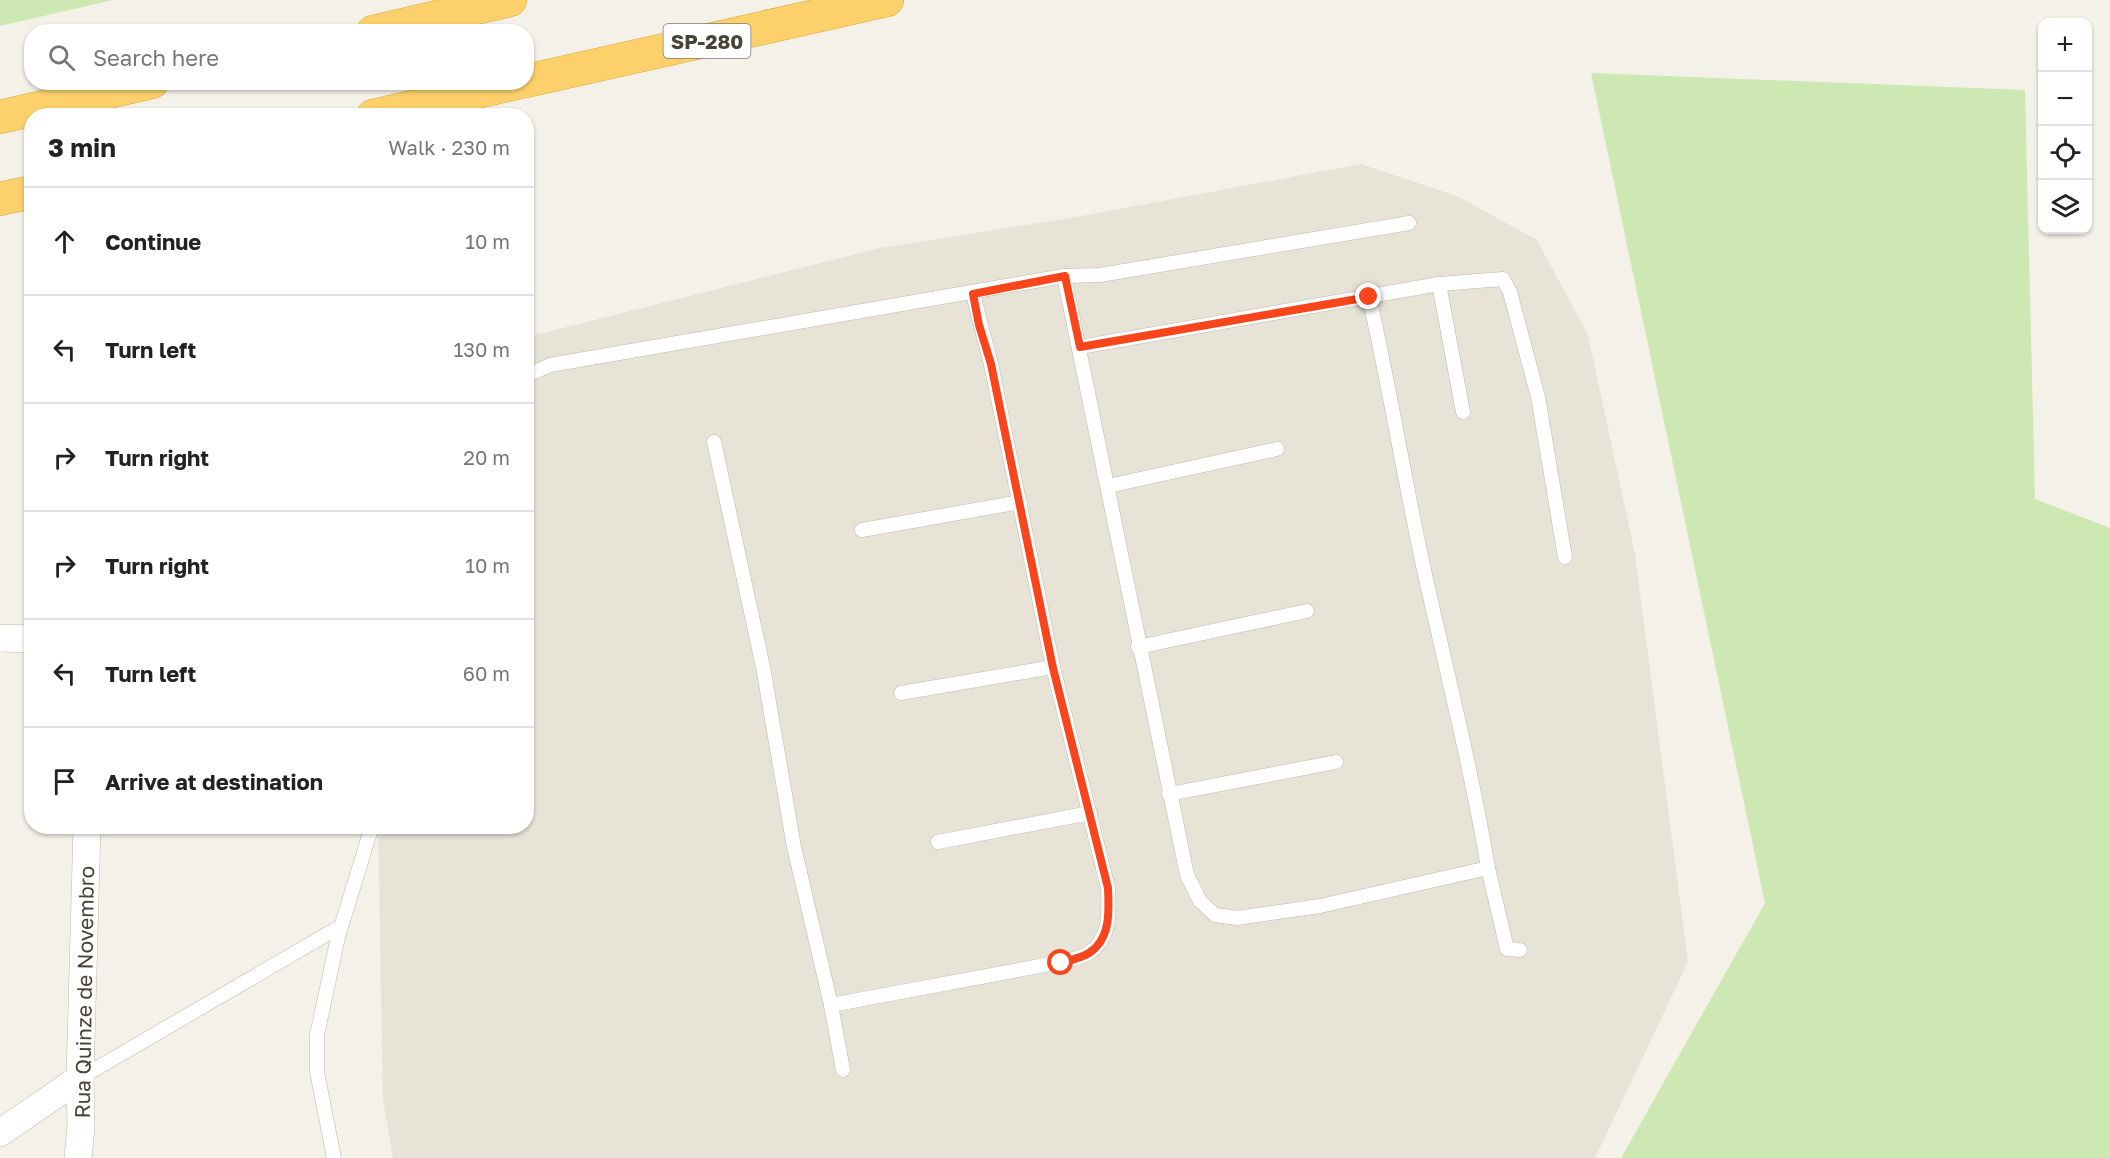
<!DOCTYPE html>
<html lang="en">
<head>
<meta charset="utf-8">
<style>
	body { margin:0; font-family:"Golos Text",sans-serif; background:#f6f6f6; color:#222 }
	.controls { position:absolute; right:18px; top:18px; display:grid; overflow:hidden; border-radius:12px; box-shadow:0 2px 4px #0004 }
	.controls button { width:54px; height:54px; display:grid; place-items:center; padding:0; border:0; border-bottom:2px solid #e0e0e0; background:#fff; color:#222; font:30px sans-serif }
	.stop { position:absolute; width:18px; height:18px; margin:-14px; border:4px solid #f8451c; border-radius:50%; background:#fff }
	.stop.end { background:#f8451c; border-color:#fff; box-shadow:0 2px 6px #0008 }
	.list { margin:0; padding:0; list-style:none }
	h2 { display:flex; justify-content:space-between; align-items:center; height:78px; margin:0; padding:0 24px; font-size:26px }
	h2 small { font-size:20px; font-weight:400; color:#767676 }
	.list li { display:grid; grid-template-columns:39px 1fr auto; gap:18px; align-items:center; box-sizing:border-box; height:108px; padding:0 24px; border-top:2px solid #e0e0e0 }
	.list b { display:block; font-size:22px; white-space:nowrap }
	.list em { font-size:20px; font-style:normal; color:#767676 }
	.icon { flex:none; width:33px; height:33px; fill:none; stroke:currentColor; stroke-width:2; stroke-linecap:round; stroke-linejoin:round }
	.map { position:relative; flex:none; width:2110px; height:1158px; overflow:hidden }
	.search { position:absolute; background:#fff; box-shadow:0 2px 4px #0004; left:24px; top:24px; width:510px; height:66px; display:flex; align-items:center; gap:15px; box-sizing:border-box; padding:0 21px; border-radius:24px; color:#767676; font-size:22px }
	.panel { position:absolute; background:#fff; box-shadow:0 2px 4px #0004; left:24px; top:108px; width:510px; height:726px; border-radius:24px }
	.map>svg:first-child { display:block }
	.residential { fill:#e8e3d7 }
	.green { fill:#cde8b2 }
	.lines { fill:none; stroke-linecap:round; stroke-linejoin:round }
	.service-casing { stroke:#c0b9ab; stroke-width:15 }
	.minor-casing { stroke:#c0b9ab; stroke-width:28 }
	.motorway-casing { stroke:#dca73a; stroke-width:34 }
	.service { stroke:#fff; stroke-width:14 }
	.minor { stroke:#fff; stroke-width:27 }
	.motorway { stroke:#fcd16b; stroke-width:33 }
	.route { stroke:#f8451c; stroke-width:8 }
	.labels { text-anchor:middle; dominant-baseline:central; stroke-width:6; stroke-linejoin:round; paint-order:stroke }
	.shield { fill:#fff; stroke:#7f7b73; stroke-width:1.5 }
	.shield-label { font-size:20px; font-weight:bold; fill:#484237 }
	.street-label { font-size:21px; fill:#484237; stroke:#fff }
</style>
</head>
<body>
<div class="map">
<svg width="2110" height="1158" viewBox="0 0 2110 1158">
	<rect width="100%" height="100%" fill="#f4f1e9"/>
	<!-- residential -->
	<polygon class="residential" points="1361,164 1457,196 1537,240 1588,335 1635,554 1688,962 1595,1158 393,1158 383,1099 378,827 526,826 527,337 880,248 1076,217"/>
	<!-- green -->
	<g class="green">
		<polygon points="0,0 113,0 0,26"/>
		<polygon points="1591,73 2025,90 2035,499 2110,528 2110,1158 1621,1158 1765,903"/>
	</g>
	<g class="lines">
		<defs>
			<g id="service">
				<path d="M1064,276l123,599 13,26 15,14 22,3 83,-12 168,-38c-17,-101 -42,-199 -64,-298 -20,-91 -34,-182 -55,-273"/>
				<polyline points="1439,284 1463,412"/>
				<polyline points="1080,347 1439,284 1503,279 1510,292 1538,397 1565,557"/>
				<polyline points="526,376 550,365 1064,276 1100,275 1409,223"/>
				<polyline points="714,442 763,667 794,847 831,1005 843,1070"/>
				<polyline points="1108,486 1277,449"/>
				<polyline points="862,530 1020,502"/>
				<polyline points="1138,647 1307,611"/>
				<polyline points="901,693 1053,667"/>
				<polyline points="1169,794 1336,762"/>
				<polyline points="938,842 1090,813"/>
				<polyline points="1488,868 1507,949 1520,950"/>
				<path d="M831,1005l230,-43c9,-2 20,-4 28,-9 22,-14 20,-42 19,-65l-55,-221 -62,-303 -18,-70"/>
				<polyline points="80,1078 341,926"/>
				<polyline points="334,1158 317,1072 317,1035 338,937 372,826"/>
			</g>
			<g id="minor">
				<polyline points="0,638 32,639"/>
				<polyline points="0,1133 80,1078"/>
				<polyline points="78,1158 81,1127 80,1078 87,826"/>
			</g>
			<g id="motorway">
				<polyline points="373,32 510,0"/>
				<polyline points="526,81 887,0"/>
				<polyline points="373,116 520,82"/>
				<polyline points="0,117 152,82"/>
				<polyline points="0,199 32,192"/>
			</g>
		</defs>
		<!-- service casing -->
		<use href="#service" class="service-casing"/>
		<!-- minor casing -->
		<use href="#minor" class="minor-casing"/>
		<!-- motorway casing -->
		<use href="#motorway" class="motorway-casing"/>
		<!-- service -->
		<use href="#service" class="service"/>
		<!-- minor -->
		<use href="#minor" class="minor"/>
		<!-- motorway -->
		<use href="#motorway" class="motorway"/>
	</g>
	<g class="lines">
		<!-- route -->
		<path class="route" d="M1061,963c9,-3 20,-5 28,-10 22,-14 20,-42 19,-65l-55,-220 -62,-304 -12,-39 -6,-31 92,-18 15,71 289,-50"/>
	</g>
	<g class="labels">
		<!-- shield labels -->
		<rect class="shield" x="663.5" y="24" width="87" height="34" rx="4.5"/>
		<g class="shield-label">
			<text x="707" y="41">SP-280</text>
		</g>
		<!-- street labels -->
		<g class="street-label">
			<text transform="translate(84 992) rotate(-89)">Rua Quinze de Novembro</text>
		</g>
	</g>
</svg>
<div class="controls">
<button>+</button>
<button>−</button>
<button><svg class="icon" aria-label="locate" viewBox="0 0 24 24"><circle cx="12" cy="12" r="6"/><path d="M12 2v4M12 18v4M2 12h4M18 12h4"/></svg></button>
<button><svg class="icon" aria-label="layers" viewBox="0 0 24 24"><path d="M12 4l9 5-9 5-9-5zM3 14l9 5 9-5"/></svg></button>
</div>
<div class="stop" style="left:1061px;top:963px"></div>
<div class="stop end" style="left:1369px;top:297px"></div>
<div class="search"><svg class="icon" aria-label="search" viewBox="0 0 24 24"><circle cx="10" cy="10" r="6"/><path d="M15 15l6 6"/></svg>Search here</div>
<section class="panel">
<h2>3 min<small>Walk · 230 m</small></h2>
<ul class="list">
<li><svg class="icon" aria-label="ahead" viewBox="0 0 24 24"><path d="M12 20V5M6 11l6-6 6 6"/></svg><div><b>Continue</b></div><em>10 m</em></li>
<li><svg class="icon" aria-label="left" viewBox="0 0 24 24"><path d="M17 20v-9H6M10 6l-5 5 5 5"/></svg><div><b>Turn left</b></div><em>130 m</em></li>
<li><svg class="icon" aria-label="right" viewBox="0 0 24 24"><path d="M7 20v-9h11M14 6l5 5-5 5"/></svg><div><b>Turn right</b></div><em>20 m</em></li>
<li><svg class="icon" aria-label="right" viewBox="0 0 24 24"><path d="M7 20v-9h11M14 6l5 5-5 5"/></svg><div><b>Turn right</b></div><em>10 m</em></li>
<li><svg class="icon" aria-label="left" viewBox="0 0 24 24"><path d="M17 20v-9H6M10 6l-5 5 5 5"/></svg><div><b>Turn left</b></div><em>60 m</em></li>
<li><svg class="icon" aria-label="arrive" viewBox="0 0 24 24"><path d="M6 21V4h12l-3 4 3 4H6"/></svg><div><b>Arrive at destination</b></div></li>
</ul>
</section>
</div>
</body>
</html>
